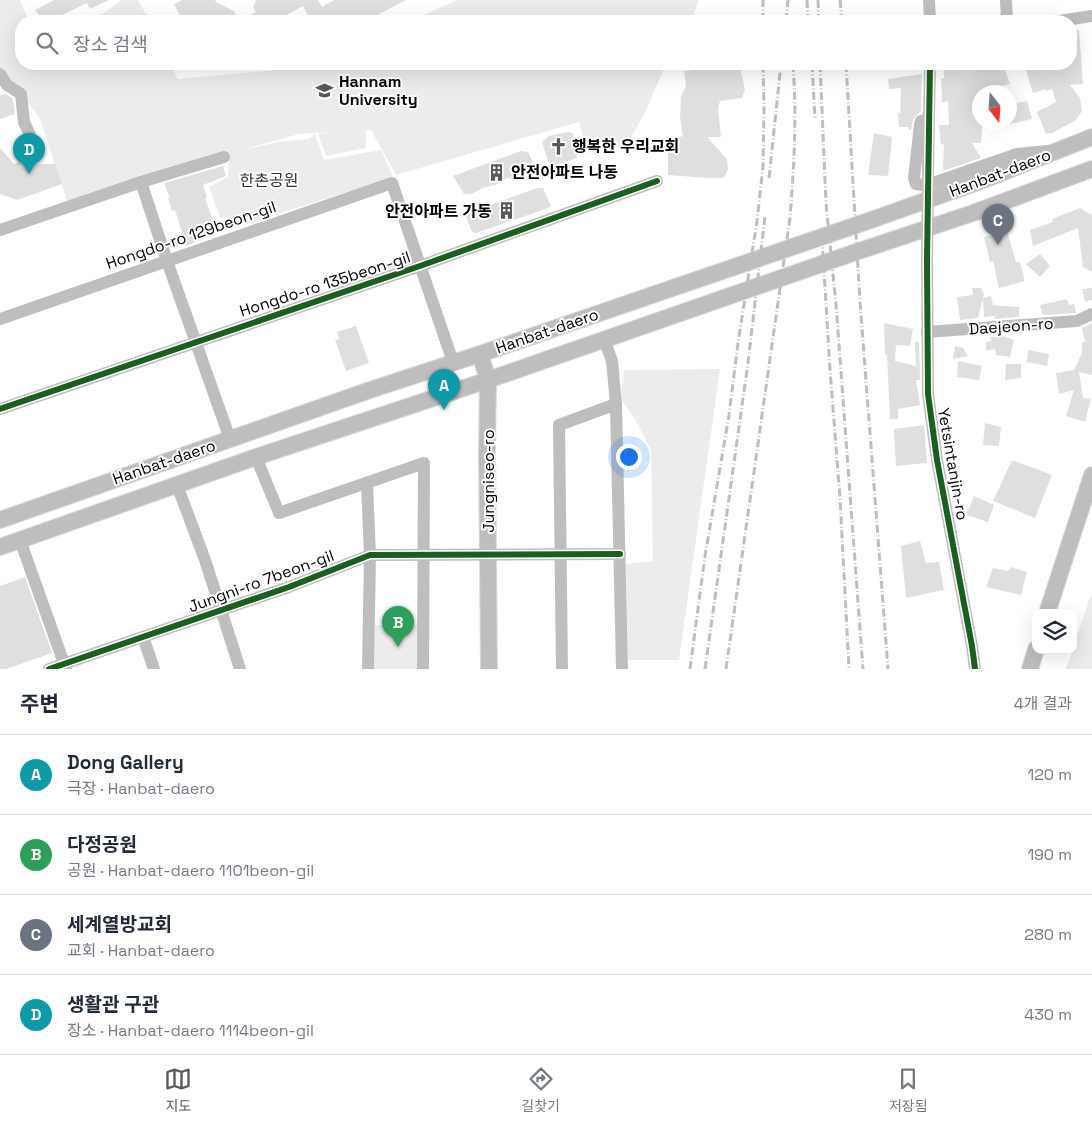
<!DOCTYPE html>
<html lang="ko">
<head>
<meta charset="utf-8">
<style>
	body { margin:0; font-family:"Space Grotesk","Noto Sans KR",sans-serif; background:#f6f6f7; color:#1f2937 }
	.controls { position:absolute; right:15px; bottom:15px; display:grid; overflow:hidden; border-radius:10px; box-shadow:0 5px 20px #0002 }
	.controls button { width:45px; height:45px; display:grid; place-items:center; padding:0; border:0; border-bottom:1px solid #e0e1e3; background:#fff; color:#1f2937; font:25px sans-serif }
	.compass { position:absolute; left:972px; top:85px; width:45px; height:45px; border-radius:50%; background:#fff; box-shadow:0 5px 20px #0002; rotate:163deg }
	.you { position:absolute; left:628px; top:456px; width:18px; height:18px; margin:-12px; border:4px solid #fff; border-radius:50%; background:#1a73e8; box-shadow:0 0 0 8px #1a73e833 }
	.badge { display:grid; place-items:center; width:32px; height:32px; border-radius:50%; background:#595959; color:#fff; font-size:16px; font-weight:700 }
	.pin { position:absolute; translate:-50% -41px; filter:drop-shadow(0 1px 2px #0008) }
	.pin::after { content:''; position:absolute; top:26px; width:18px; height:15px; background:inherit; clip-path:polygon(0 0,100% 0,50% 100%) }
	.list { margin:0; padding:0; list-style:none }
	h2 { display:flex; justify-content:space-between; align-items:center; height:65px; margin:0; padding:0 20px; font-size:21px }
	h2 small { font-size:16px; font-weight:400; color:#747a83 }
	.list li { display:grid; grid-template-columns:32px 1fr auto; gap:15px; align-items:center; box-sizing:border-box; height:80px; padding:0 20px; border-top:1px solid #e0e1e3 }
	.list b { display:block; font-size:19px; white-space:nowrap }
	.list p { margin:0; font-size:16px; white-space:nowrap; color:#747a83 }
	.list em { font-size:16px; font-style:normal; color:#747a83 }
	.icon { flex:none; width:28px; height:28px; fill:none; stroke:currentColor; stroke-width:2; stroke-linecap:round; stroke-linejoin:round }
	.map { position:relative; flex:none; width:1092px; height:669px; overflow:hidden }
	.search { position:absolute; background:#fff; box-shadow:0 5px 20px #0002; left:15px; right:15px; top:15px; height:55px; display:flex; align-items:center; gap:12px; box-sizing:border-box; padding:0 18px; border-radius:20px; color:#747a83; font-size:19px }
	.sheet { height:385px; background:#fff }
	nav { display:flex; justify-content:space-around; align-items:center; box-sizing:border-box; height:70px; border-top:1px solid #e0e1e3; background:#fff; font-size:14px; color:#747a83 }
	nav a { display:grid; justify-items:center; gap:2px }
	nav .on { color:#595959 }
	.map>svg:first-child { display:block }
	.green { fill:#ececec }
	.building { fill:#dfdfdf }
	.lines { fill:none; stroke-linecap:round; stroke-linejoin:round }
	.major-casing { stroke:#dbdbdb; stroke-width:18 }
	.minor { stroke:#bebebe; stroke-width:12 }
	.major { stroke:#bebebe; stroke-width:16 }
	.rail { stroke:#bebebe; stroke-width:3; stroke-dasharray:8 2.5 1 2.5; stroke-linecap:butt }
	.minor-bridge { stroke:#bebebe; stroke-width:12 }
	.cycleway-casing { stroke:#fff; stroke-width:9 }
	.cycleway { stroke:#1b5e20; stroke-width:6 }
	.labels { text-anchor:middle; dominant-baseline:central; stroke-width:4; stroke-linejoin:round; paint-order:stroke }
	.poi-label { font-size:16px; font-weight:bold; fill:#000; stroke:#fff; text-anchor:start }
	.street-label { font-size:16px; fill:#000; stroke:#fff }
	.park-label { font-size:16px; fill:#333; stroke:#fff }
</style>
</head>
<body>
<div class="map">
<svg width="1092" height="669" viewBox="0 0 1092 669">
	<rect width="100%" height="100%" fill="#fff"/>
	<!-- green -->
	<g class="green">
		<polygon points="0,0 20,0 29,21 21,21 21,64 170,64 178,79 307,67 314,64 666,64 645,113 628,142 588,153 579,122 396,175 371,130 366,130 366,148 326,156 318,134 330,132 299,134 238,151 278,142 309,139 315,134 324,160 381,150 393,177 244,225 220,217 209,187 228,177 229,155 67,201 40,119 18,88 0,86"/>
		<polygon points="122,0 138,0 150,21 80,21 104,13"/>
		<polygon points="457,0 699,0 691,21 410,21"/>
		<polygon points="720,369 679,660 628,660 626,564 653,561 651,450 635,419 621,399 624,370"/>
		<polygon points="1092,591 1092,669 1066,669"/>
		<polygon points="375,625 421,625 421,669 374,669"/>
	</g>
	<!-- building -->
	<g class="building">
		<polygon points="54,0 109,0 90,9 87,3 50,21 31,21 39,15 35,10"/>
		<polygon points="182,0 215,0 216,2 234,11 236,16 234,21 183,21 174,4"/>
		<polygon points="256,0 318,0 322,7 334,0 406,0 366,21 311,21 303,6 276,21 239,21 256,12 253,7"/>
		<polygon points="1071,30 1079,30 1083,84 1070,85 1080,98 1082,111 1076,120 1052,133 1046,134 1037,112 1056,102 1052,89 1046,91 1046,89 1033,93 1024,64 1071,64"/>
		<polygon points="943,64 990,64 992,70 1004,67 1010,84 982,90 983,92 980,92 980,125 982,125 981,143 972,143 981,158 943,171 944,144 941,145 939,125 949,125 948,101 942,103 941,79 944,78"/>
		<polygon points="740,67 745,90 742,98 720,101 718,109 721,137 707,137 727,159 728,169 724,178 709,178 668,175 668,140 683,136 680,117 681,96 686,86 684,71 712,68"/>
		<polygon points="922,74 921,111 913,119 911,130 909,130 908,127 899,127 898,113 900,113 901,88 889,89 888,79"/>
		<polygon points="6,94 13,99 15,114 0,119 0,95"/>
		<polygon points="1027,101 1032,119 1010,124 1010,104"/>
		<polygon points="567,132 573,133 577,158 554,165 549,164 542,142 549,136"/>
		<polygon points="874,133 892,137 888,176 868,175"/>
		<polygon points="0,148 14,164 23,160 30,164 55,164 62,184 17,200 0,194"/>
		<polygon points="521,151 528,152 536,170 513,179 507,178 496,185 485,187 471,194 464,194 453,176"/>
		<polygon points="223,166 226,176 203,185 207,197 205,198 217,233 186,246 175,210 172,211 168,198 170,198 164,183"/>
		<polygon points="537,188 543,188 551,206 548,208 476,233 472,232 465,214"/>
		<polygon points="1080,208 1092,215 1092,272 1083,267 1078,228 1033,246 1030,230 1053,222 1052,219"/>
		<polygon points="1007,231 1016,262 1020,262 1025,281 999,288 993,261 990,262 984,237"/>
		<polygon points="1040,254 1050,266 1040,277 1026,264"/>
		<polygon points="972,288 981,288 984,294 978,318 960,320 957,297 973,295"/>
		<polygon points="1092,288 1092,300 1085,302 1082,289"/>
		<polygon points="991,296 993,305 1019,307 1019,317 995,319 995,316 984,317 983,298"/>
		<polygon points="1067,299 1069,305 1074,304 1076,313 1043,315 1040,305"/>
		<polygon points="884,323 913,329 910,346 896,345 895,361 916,366 915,342 919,342 920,380 916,380 920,405 898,409 898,419 890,419 887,354 885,354"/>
		<polygon points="1092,323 1092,375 1079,372 1083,398 1091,399 1085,422 1066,416 1074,390 1059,394 1056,373 1074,370 1082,353 1082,342 1085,342 1082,328"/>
		<polygon points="356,326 369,363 346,371 335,340 339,339 337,332"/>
		<polygon points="996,335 1000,335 1014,340 1010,357 996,355 995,349 986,351 986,342 991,341 990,337 996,337"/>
		<polygon points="955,346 963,348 968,356 953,359"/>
		<polygon points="1028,350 1049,354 1047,366 1027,362"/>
		<polygon points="958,361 982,366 979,380 957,377"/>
		<polygon points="1006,364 1021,364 1021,378 1005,380"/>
		<polygon points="985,423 1001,427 999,446 983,445"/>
		<polygon points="924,425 927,463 896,466 894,429"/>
		<polygon points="1012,460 1052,475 1035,518 993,501"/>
		<polygon points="974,496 994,505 988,522 966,515"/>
		<polygon points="920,541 926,563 939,562 944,590 906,598 901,546"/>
		<polygon points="1011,567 1027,572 1021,595 986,587 993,568 1008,571"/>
		<polygon points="25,577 52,653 6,669 0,669 0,586"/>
	</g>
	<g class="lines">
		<defs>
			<g id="major">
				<polyline points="480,354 488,380 487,451 489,669"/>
				<polyline points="0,520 370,390 480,354 871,220 981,181 1092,137"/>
				<polyline points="0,547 256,457 488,380 853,253 973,213 1092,169"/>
				<polyline points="1047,613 1092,475"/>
				<polyline points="1030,669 1036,649"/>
			</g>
		</defs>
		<!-- major casing -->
		<use href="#major" class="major-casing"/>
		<!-- minor -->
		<g class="minor">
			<polyline points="929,0 930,21"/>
			<polyline points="1006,0 1007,21"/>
			<polyline points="1059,21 1092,16"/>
			<polyline points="0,74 7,85 21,94 24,122 30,135 30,156"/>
			<polyline points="929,119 921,121 920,125 914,178 916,184 923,185 936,182 1017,154 1048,151"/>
			<polyline points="928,171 930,64"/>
			<polyline points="141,182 167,261 230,439"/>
			<polyline points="0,230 141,182 224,157"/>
			<polyline points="927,261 928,394 937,460 972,646 975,669"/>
			<polyline points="0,319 392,183 453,362"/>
			<polyline points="927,332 1077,321 1092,314"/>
			<polyline points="604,339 612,361 616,404 622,669"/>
			<polyline points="0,409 420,266 657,181"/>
			<polyline points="256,457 279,513 424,463 423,669"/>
			<polyline points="367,484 370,555 368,669"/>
			<polyline points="177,485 205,560 240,669"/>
			<polyline points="20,540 66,669"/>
			<polyline points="143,637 154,669"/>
			<polyline points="49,669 289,587 370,555 620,554"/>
			<polyline points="562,669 559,425 616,404"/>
		</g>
		<!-- major -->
		<use href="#major" class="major"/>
		<!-- rail -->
		<g class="rail">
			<polyline points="807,0 808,21"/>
			<polyline points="818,0 819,21"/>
			<polyline points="840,0 842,21"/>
			<polyline points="763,21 763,0"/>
			<polyline points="786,21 788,0"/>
			<polyline points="812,64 815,118"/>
			<polyline points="820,64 826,203 836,305 863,669"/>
			<polyline points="846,64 860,302 888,669"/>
			<polyline points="769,178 781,64"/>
			<polyline points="822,237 830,370 840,498 849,669"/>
			<polyline points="690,669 705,556 729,415 738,343 757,221 763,167 764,110 763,64"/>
			<polyline points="705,669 748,363 765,216"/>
			<path d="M726,669l64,-451c4,-52 7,-100 3,-153"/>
		</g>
		<!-- minor-bridge -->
		<polyline class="minor-bridge" points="927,261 928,171"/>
		<defs>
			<g id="cycleway">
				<polyline points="930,64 927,261 928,394 937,460 972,646 975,669"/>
				<polyline points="0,409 420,266 657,181"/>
				<polyline points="49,669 289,587 370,555 620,554"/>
			</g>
		</defs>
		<!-- cycleway casing -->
		<use href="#cycleway" class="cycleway-casing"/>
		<!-- cycleway -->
		<use href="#cycleway" class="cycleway"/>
	</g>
	<!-- icons -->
	<defs>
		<symbol id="university-bare" viewBox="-9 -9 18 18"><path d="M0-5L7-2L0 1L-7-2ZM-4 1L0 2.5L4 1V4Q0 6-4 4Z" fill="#595959" stroke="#fff" stroke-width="2.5" paint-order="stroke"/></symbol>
		<symbol id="church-bare" viewBox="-9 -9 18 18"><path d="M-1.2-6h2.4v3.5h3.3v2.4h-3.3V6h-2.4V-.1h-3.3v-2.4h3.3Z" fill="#595959" stroke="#fff" stroke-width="2.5" paint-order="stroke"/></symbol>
		<symbol id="building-bare" viewBox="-9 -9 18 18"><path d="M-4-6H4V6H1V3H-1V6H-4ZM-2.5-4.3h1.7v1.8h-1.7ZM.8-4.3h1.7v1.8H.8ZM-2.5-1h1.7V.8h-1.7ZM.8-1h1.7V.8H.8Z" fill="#595959" stroke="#fff" stroke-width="2.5" paint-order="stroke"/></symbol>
	</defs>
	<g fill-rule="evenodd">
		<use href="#university-bare" x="312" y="78" width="25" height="25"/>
		<use href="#church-bare" x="546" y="134" width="25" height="25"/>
		<use href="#building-bare" x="484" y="160" width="25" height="25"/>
		<use href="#building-bare" x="494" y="198" width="25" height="25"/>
	</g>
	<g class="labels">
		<!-- poi labels -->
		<g class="poi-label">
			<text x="339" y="81">Hannam<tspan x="339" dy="18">University</tspan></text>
			<text x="572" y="146">행복한 우리교회</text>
			<text x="511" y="172">안전아파트 나동</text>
			<text x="492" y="211" text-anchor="end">안전아파트 가동</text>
		</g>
		<!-- street labels -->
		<g class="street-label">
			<text transform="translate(1000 173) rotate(-21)">Hanbat-daero</text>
			<text transform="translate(191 235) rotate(-19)">Hongdo-ro 129beon-gil</text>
			<text transform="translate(325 284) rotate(-18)">Hongdo-ro 135beon-gil</text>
			<text transform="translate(1011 326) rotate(-4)">Daejeon-ro</text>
			<text transform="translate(547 331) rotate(-19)">Hanbat-daero</text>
			<text transform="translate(164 462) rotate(-19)">Hanbat-daero</text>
			<text transform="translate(953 464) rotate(80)">Yetsintanjin-ro</text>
			<text transform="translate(488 481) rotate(-90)">Jungniseo-ro</text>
			<text transform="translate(261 581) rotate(-20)">Jungni-ro 7beon-gil</text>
		</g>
		<!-- park labels -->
		<g class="park-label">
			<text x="269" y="180">한촌공원</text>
		</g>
	</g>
</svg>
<div class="controls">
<button><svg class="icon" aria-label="layers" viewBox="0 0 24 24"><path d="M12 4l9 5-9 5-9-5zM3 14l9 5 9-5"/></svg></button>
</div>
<svg class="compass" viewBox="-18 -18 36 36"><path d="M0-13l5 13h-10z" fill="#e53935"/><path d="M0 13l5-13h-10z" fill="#747a83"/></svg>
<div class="you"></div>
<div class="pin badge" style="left:444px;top:410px;background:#0f9aa8">A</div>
<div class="pin badge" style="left:398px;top:647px;background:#2e9e5b">B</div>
<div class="pin badge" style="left:998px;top:245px;background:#6b7280">C</div>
<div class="pin badge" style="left:29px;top:174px;background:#0f9aa8">D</div>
<div class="search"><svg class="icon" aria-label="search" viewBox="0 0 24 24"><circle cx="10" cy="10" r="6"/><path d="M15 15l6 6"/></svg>장소 검색</div>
</div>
<section class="sheet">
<h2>주변<small>4개 결과</small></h2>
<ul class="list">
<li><span class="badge" style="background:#0f9aa8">A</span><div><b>Dong Gallery</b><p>극장 · Hanbat-daero</p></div><em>120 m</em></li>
<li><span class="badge" style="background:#2e9e5b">B</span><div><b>다정공원</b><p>공원 · Hanbat-daero 1101beon-gil</p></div><em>190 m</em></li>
<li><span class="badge" style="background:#6b7280">C</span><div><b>세계열방교회</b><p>교회 · Hanbat-daero</p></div><em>280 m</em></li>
<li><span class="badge" style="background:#0f9aa8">D</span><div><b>생활관 구관</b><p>장소 · Hanbat-daero 1114beon-gil</p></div><em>430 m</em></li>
</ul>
</section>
<nav>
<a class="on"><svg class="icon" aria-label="map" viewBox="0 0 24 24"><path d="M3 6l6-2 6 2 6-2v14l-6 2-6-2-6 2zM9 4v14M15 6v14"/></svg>지도</a>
<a><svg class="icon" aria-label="directions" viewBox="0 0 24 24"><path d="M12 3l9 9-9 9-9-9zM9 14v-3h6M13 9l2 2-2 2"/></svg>길찾기</a>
<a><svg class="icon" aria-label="saved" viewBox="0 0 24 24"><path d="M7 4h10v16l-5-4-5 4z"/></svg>저장됨</a>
</nav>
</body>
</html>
